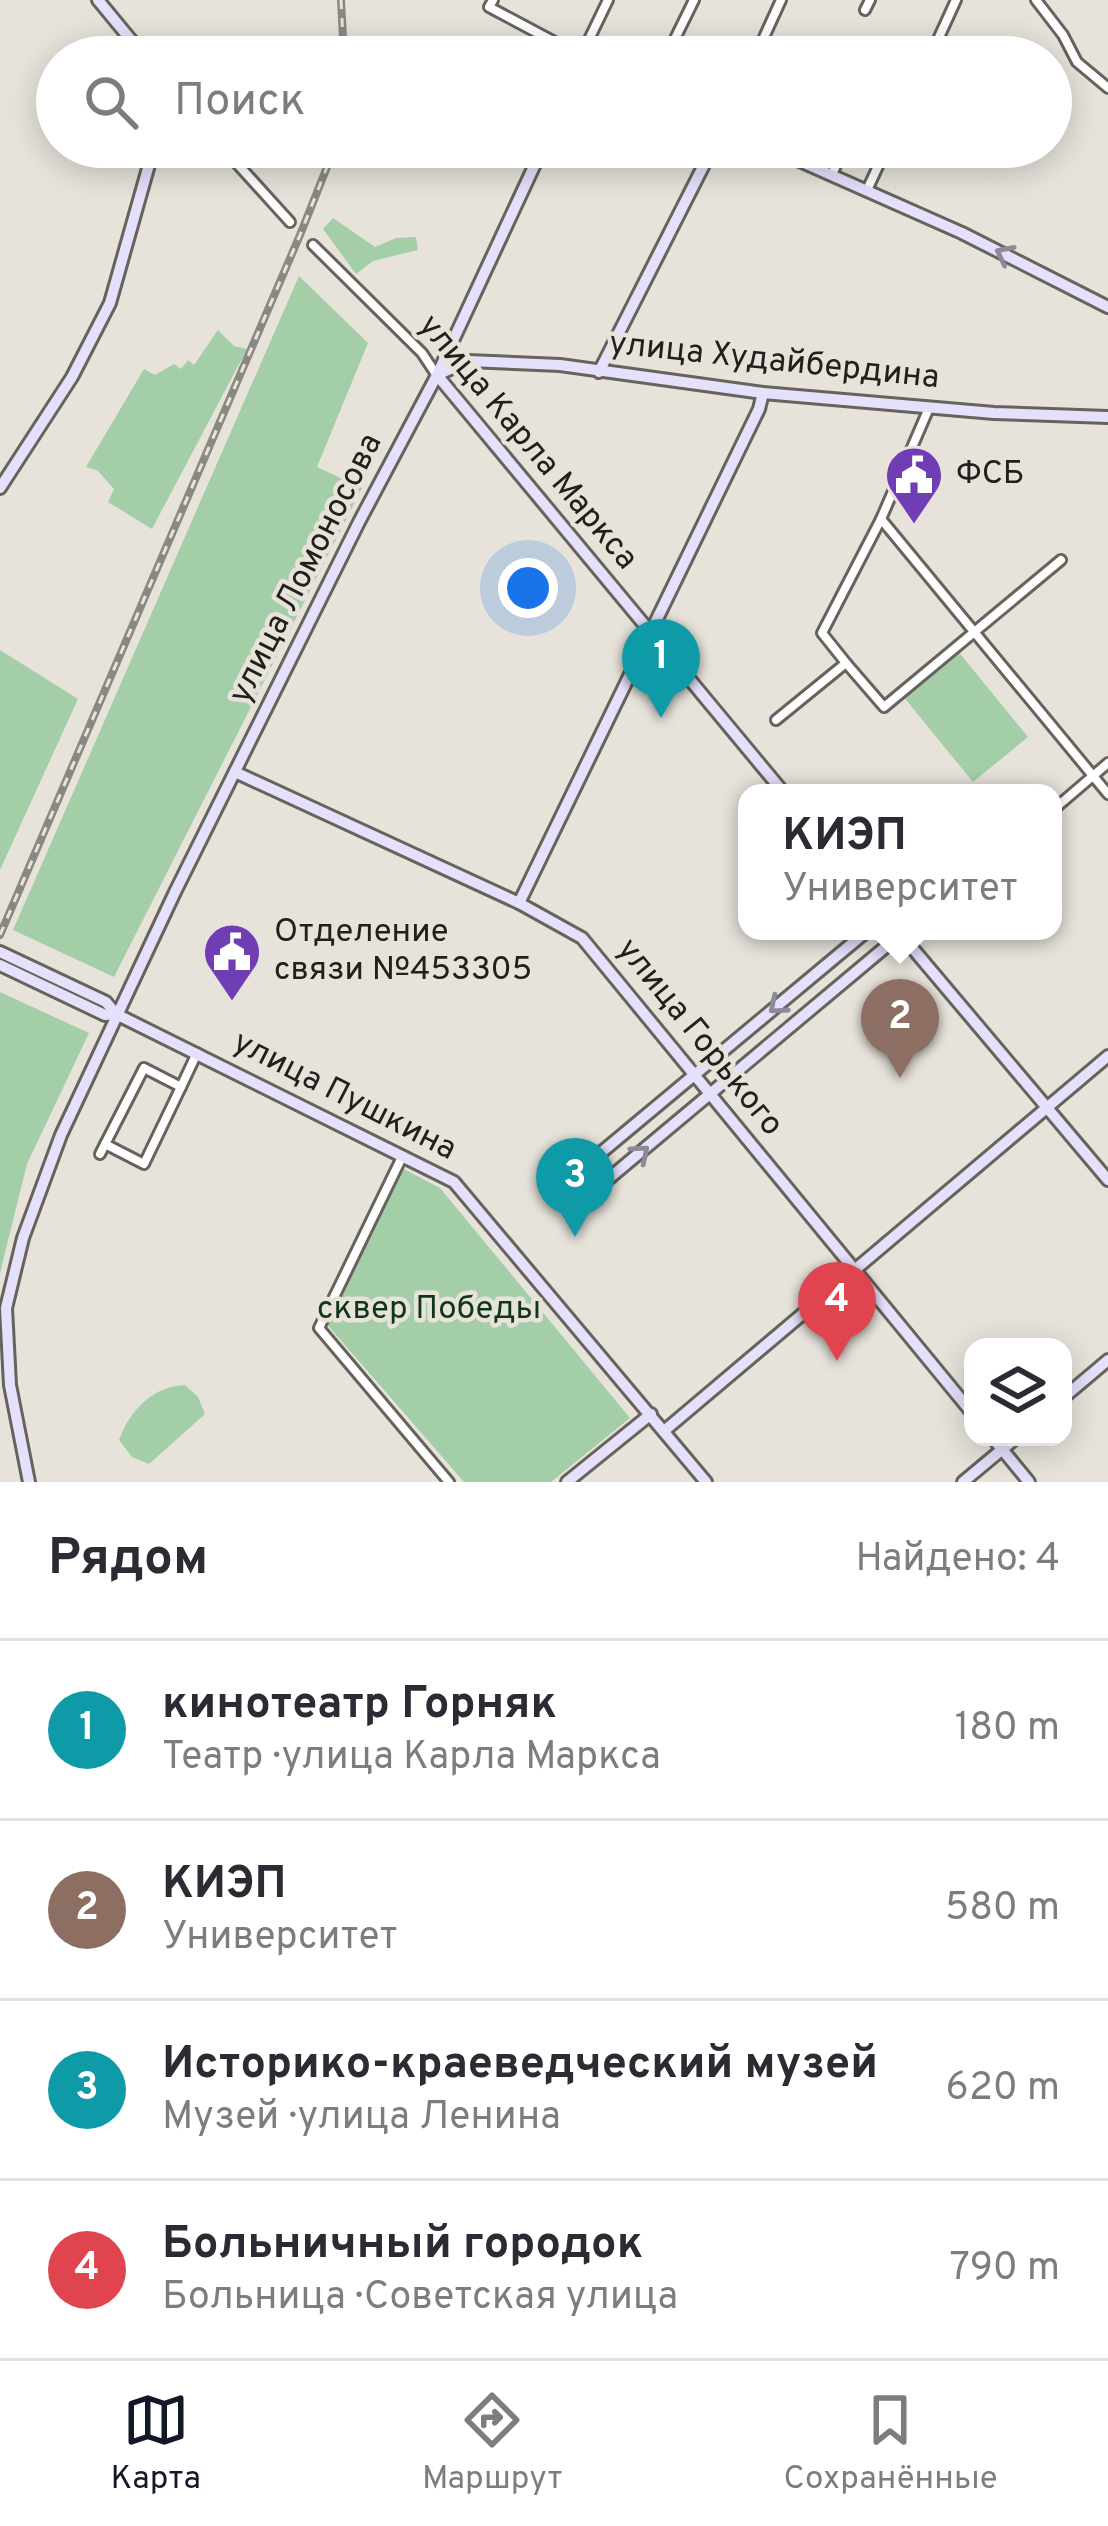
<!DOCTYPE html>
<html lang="ru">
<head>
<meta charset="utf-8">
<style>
	body { margin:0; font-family:Overpass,sans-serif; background:#f7f7f7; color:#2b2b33 }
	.controls { position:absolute; right:36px; bottom:36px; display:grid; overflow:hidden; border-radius:24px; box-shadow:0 6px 30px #0003 }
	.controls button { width:108px; height:108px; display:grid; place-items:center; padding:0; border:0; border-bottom:3px solid #e1e1e2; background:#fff; color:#2b2b33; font:60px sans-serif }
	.you { position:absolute; left:528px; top:588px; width:42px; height:42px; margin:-30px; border:9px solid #fff; border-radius:50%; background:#1a73e8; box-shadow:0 0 0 18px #1a73e833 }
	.badge { display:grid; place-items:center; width:78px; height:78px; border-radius:50%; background:#111827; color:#fff; font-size:39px; font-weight:700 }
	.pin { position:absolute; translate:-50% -99px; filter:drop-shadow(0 3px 6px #0008) }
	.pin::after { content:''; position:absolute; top:63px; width:42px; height:36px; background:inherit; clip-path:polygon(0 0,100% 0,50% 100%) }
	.popup { position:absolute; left:738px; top:784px; width:324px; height:156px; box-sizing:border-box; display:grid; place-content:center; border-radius:24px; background:#fff; filter:drop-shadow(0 3px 9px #0005); font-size:39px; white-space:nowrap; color:#7c7c81 }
	.popup b { font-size:45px; color:#2b2b33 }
	.popup::after { content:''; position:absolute; left:50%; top:100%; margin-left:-24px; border:24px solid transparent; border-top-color:#fff }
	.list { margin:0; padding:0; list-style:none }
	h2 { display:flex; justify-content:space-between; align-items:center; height:156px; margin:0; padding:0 48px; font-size:51px }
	h2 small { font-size:39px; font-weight:400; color:#7c7c81 }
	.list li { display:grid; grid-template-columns:78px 1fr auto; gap:36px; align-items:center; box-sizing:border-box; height:180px; padding:0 48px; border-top:3px solid #e1e1e2 }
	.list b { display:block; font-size:45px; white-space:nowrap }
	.list p { margin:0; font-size:39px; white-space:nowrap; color:#7c7c81 }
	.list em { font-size:39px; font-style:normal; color:#7c7c81 }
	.icon { flex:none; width:66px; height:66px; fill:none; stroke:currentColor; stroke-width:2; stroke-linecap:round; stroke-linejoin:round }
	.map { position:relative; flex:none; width:1108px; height:1482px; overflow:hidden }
	.search { position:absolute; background:#fff; box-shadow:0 6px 30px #0003; left:36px; right:36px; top:36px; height:132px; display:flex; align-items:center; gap:30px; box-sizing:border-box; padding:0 42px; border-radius:66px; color:#7c7c81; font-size:45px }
	.sheet { height:876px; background:#fff }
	nav { display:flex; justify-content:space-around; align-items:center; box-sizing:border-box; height:168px; border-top:3px solid #e1e1e2; background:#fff; font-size:33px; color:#7c7c81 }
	nav a { display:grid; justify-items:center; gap:6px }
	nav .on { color:#111827 }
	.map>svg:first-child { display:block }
	.green { fill:#a4cea7 }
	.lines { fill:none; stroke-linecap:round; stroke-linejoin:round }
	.street-casing { stroke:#67635c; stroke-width:14 }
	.secondary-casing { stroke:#67635c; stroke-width:16 }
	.street { stroke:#fff; stroke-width:8 }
	.secondary { stroke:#e5e0fb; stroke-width:10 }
	.rail-casing { stroke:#8a8882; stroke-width:8 }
	.rail { stroke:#e7e3db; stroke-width:3; stroke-dasharray:9; stroke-linecap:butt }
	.oneway { stroke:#8d8a97 }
	.labels { text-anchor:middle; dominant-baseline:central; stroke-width:9; stroke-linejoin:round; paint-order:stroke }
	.street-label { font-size:33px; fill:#21201d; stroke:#e7e3db }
	.poi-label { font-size:33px; fill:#21201d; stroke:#e7e3db; text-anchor:start }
	.park-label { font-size:33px; fill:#0f3716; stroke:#e7e3db }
</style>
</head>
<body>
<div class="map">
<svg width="1108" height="1482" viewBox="0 0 1108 1482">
	<rect width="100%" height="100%" fill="#e7e3db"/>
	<!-- green -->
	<g class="green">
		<polygon points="333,218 375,247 396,238 416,237 418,250 373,261 356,274 323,229"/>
		<polygon points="299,276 368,343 317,467 362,488 114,977 13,930"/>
		<polygon points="218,330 234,346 247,349 152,529 108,502 114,489 98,471 86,467 144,369 155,375 174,364 181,369 188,360 194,365"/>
		<polygon points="0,650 78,699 0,870"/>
		<polygon points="957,650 1028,737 973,782 902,695"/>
		<polygon points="0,992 89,1033 27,1164 0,1273"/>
		<polygon points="398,1166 440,1188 630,1418 551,1482 464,1482 324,1321"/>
		<path d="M185,1385l13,12 7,17 -56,50 -17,-7 -13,-17c11,-30 34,-54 66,-55z"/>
	</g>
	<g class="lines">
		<defs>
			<g id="street">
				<polyline points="493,0 489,7 581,56 608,0"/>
				<polyline points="1036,0 1063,35 1077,62 1108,88"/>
				<polyline points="865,10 870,0"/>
				<polyline points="666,57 694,0"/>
				<polyline points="755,57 781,0"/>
				<polyline points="930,57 956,0"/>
				<polyline points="222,147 290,222"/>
				<polyline points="832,174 845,147"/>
				<polyline points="867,190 887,147"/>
				<polyline points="313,245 422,353 436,374"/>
				<polyline points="881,519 1108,794"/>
				<polyline points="846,663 884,707 1061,560"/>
				<polyline points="776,720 846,663 822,633 881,519 929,408"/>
				<polyline points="1053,810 1108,763"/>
				<polyline points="105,1144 144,1164 181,1087"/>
				<polyline points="100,1154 144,1068 181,1087 197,1053"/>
				<polyline points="402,1157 319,1328 449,1482"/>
			</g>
			<g id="secondary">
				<polyline points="98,0 145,57"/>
				<polyline points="581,57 582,57"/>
				<polyline points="768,147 962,233 1108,307"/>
				<polyline points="599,372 713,147"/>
				<polyline points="437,375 468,361 560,365 763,393 994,413 1108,417"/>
				<polyline points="437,375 784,793"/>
				<polyline points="0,488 72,377 110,303 154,147"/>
				<polyline points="235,772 519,903 582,938 973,1414"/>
				<polyline points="519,903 759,409 763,393"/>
				<polyline points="867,931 555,1191 570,1211 901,934"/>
				<polyline points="898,931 1108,1180"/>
				<polyline points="0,952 106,1002 116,1014 454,1182 706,1482"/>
				<polyline points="0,965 105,1015 116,1014"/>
				<polyline points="1063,1398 1108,1360"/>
				<polyline points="664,1431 1108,1056"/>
				<polyline points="992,1437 1029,1482"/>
				<polyline points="29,1482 10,1385 6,1308 23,1238 61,1135 175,892 359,522 437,375 543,147"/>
				<polyline points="567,1482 651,1414"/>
				<polyline points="963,1482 1017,1437"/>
			</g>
		</defs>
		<!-- street casing -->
		<use href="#street" class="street-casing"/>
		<!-- secondary casing -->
		<use href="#secondary" class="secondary-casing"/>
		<!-- street -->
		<use href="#street" class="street"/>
		<!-- secondary -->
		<use href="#secondary" class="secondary"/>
		<defs>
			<g id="rail">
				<polyline points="341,0 344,57"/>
				<polyline points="0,935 300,235 335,147"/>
			</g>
		</defs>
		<!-- rail casing -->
		<use href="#rail" class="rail-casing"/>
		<!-- rail -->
		<use href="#rail" class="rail"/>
	</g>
	<!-- one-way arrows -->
	<defs><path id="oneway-chevron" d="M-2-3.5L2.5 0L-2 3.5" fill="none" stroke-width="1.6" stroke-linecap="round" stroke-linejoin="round" transform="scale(3)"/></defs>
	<g class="oneway">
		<use href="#oneway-chevron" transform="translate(1004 254) rotate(-153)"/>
		<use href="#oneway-chevron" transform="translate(777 1006) rotate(140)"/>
		<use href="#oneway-chevron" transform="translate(641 1153) rotate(-40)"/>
	</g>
	<!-- icons -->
	<defs>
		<symbol id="civic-pin" viewBox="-11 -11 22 30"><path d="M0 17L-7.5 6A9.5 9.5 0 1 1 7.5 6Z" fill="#6f3db4" stroke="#e7e3db"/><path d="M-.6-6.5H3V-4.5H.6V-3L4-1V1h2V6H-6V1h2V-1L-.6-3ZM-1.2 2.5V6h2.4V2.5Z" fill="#fff"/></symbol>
	</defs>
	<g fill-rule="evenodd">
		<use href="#civic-pin" x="881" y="442" width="66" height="90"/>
		<use href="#civic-pin" x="199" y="919" width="66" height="90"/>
	</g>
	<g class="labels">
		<!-- street labels -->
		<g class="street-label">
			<text transform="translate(774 362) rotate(6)">улица Худайбердина</text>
			<text transform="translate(527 443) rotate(50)">улица Карла Маркса</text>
			<text transform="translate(307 569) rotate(-63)">улица Ломоносова</text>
			<text transform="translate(699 1038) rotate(51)">улица Горького</text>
			<text transform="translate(344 1097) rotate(27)">улица Пушкина</text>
		</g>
		<!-- poi labels -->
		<g class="poi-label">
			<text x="956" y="475">ФСБ</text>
			<text x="274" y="933">Отделение<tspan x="274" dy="38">связи №453305</tspan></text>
		</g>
		<!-- park labels -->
		<g class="park-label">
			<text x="429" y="1310">сквер Победы</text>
		</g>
	</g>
</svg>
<div class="controls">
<button><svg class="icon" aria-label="layers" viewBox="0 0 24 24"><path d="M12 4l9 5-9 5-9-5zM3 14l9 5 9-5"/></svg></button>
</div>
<div class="you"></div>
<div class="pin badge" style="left:661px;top:718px;background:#0f9aa8">1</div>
<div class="pin badge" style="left:900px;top:1078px;background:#8d6e63">2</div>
<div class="popup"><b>КИЭП</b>Университет</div>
<div class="pin badge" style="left:575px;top:1237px;background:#0f9aa8">3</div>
<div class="pin badge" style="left:837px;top:1361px;background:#e0444e">4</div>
<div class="search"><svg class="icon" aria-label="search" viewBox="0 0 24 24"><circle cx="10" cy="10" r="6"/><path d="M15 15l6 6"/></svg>Поиск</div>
</div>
<section class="sheet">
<h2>Рядом<small>Найдено: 4</small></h2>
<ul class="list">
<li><span class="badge" style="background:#0f9aa8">1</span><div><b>кинотеатр Горняк</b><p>Театр · улица Карла Маркса</p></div><em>180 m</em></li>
<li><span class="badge" style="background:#8d6e63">2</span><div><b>КИЭП</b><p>Университет</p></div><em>580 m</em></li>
<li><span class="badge" style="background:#0f9aa8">3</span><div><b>Историко-краеведческий музей</b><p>Музей · улица Ленина</p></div><em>620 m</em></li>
<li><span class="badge" style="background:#e0444e">4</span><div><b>Больничный городок</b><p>Больница · Советская улица</p></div><em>790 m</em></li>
</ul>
</section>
<nav>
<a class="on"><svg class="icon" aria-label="map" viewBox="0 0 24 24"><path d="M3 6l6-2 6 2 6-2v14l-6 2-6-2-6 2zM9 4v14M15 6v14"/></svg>Карта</a>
<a><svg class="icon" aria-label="directions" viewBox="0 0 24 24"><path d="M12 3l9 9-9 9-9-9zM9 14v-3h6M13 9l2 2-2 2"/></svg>Маршрут</a>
<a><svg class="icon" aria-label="saved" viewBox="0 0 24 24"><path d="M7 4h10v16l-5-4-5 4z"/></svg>Сохранённые</a>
</nav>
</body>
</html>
